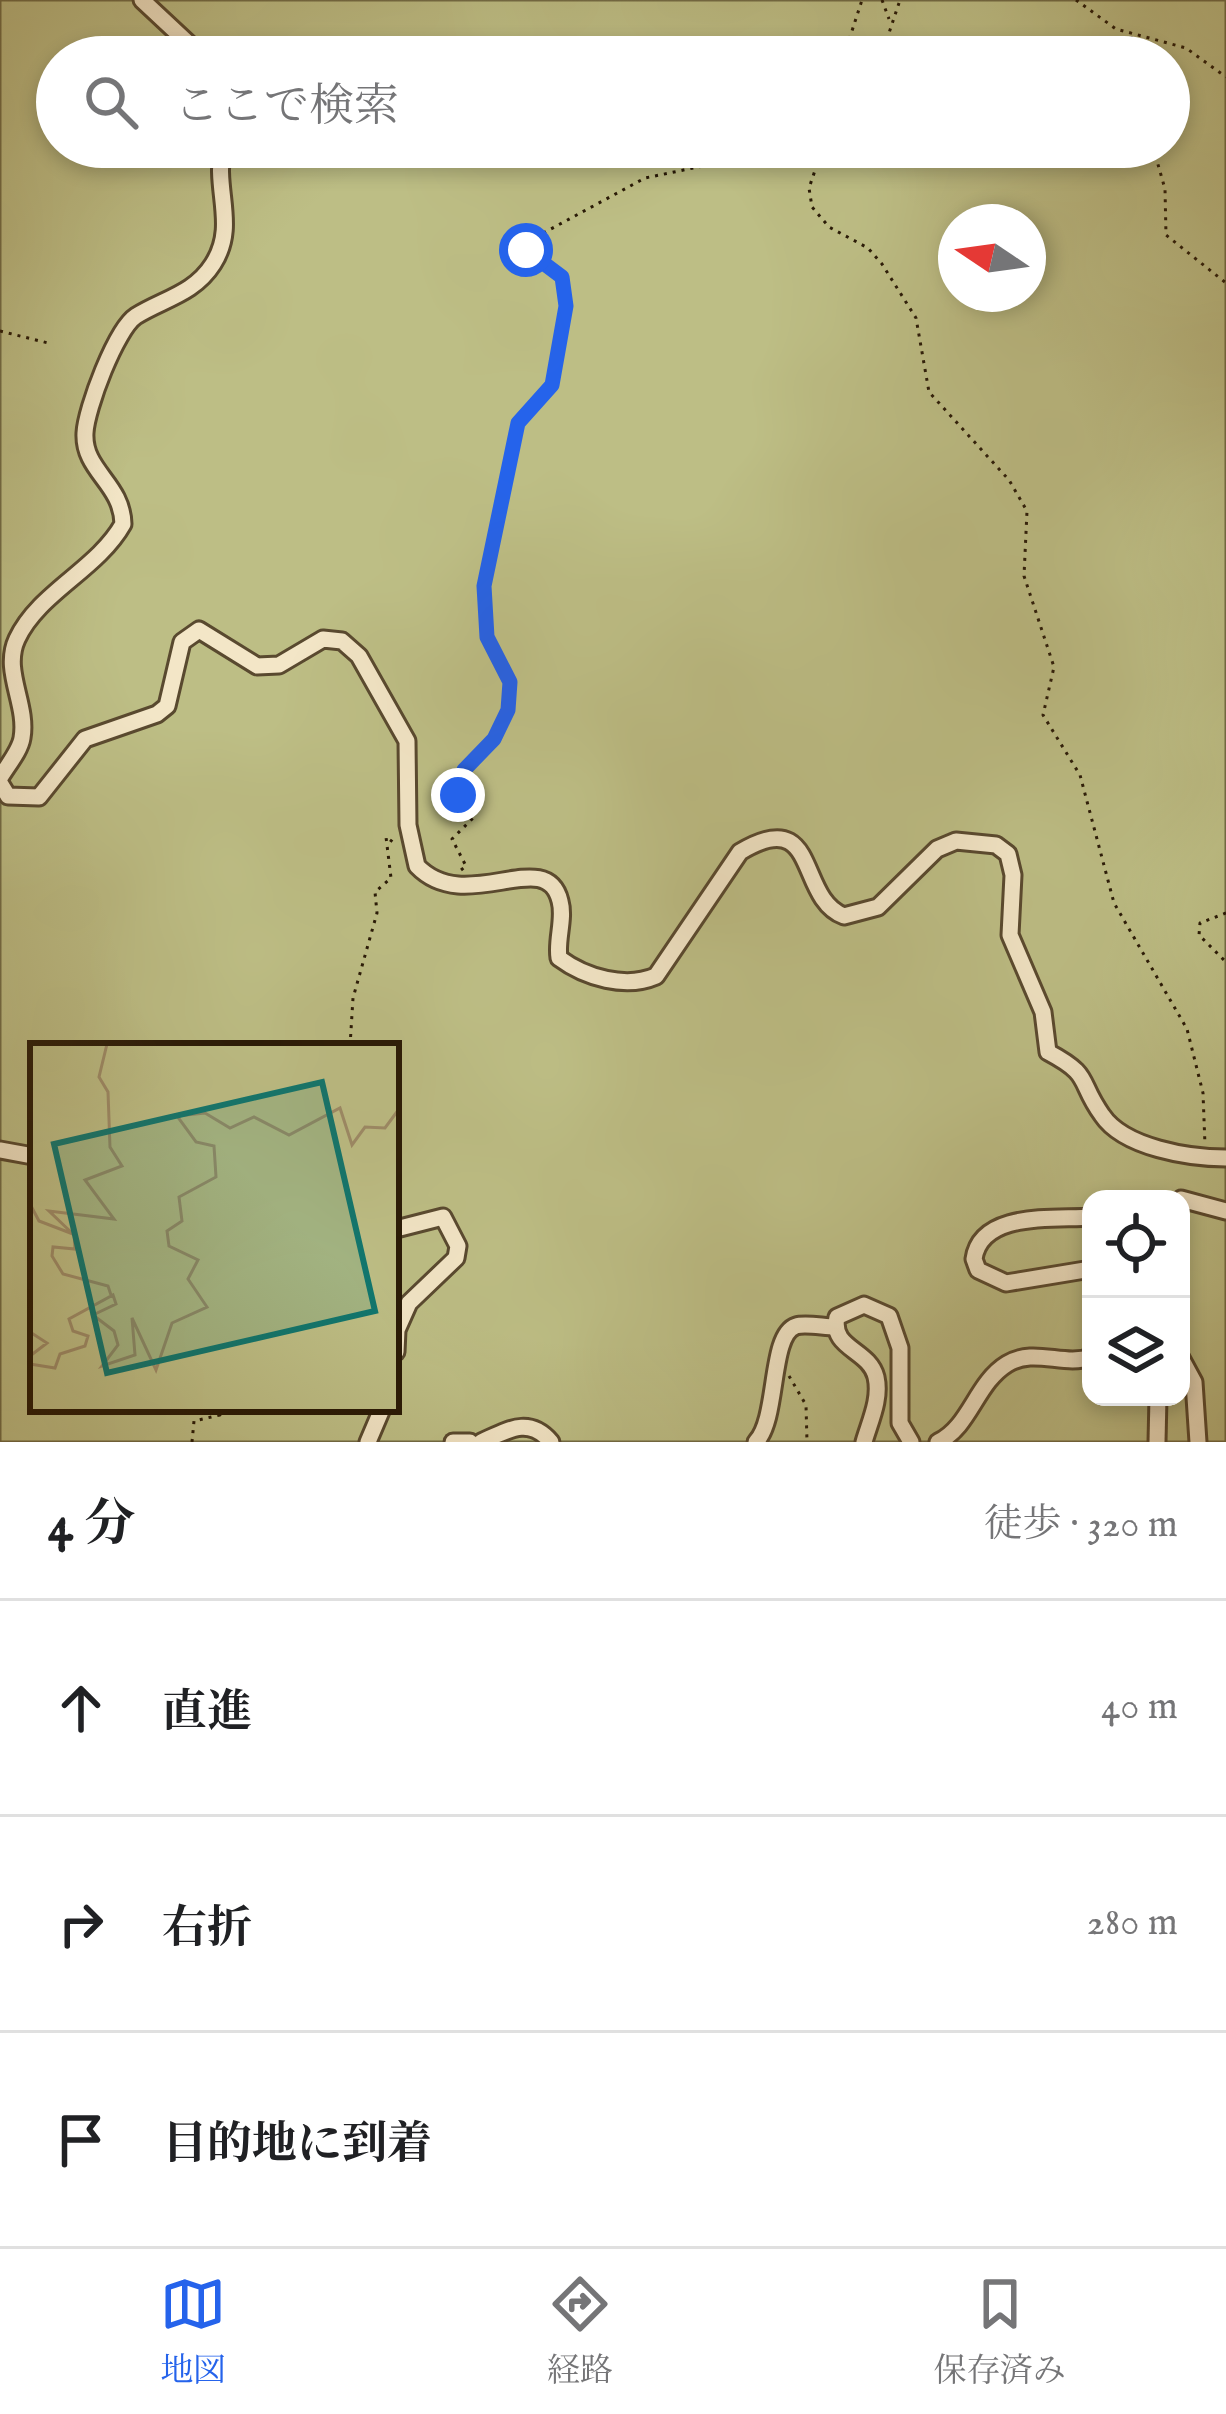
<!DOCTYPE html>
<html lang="ja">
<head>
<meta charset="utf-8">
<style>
	body { margin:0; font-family:"IM FELL English","Noto Serif JP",serif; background:#f6f6f6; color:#202124 }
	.controls { position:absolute; right:36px; bottom:36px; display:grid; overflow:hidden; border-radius:24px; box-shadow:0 6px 18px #0003 }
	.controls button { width:108px; height:108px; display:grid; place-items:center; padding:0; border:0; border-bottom:3px solid #e0e0e0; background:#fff; color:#202124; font:60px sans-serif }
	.compass { position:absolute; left:938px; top:204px; width:108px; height:108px; border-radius:50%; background:#fff; box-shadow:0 6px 18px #0003; rotate:283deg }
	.stop { position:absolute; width:36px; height:36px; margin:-27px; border:9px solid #2563eb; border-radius:50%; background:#fff }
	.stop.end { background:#2563eb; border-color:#fff; box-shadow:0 3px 12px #0008 }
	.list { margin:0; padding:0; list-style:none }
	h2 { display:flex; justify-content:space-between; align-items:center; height:156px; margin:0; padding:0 48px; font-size:51px }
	h2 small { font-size:39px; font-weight:400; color:#757577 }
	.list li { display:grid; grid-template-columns:78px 1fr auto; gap:36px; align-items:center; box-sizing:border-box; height:216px; padding:0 48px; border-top:3px solid #e0e0e0 }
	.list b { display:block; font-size:45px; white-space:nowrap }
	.list em { font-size:39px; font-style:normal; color:#757577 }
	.icon { flex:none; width:66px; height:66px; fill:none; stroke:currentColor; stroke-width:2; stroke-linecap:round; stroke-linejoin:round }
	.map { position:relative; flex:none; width:1226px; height:1442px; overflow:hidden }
	.search { position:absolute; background:#fff; box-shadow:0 6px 18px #0003; left:36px; right:36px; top:36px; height:132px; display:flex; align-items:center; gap:30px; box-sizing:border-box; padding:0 42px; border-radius:66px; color:#757577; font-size:45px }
	.sheet { height:804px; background:#fff }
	nav { display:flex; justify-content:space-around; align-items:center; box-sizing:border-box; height:168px; border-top:3px solid #e0e0e0; background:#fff; font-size:33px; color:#757577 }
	nav a { display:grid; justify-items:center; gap:6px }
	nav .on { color:#2563eb }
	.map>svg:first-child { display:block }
	.green { fill:#bdbe85; stroke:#726c46; stroke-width:3; fill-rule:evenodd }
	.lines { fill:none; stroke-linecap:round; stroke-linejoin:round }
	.street-casing { stroke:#59492f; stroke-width:21 }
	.path { stroke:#281906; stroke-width:3; stroke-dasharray:3 6; stroke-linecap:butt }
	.street { stroke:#f3e6c7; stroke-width:15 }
	.route { stroke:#2563eb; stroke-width:15 }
	.inset-road { fill:none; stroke:#9e8c68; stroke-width:3 }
	.view { fill:#0f766e; fill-opacity:0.15; stroke:#0f766e; stroke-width:6 }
	.inset-edge { fill:none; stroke:#281906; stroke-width:6 }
</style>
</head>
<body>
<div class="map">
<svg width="1226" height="1442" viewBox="0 0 1226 1442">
	<rect width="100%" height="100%" fill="#edd9a9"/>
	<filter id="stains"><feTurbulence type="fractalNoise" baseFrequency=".00167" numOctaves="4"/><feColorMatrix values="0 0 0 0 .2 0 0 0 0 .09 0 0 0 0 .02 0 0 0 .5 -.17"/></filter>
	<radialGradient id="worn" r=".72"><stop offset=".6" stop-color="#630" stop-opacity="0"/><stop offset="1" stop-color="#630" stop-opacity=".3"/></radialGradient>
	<!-- green -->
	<path class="green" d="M0,0h1226v1442h-1226zM57,57h1112v90h-1112zM956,222h72v72h-72zM33,1046h363v363h-363zM1091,1199h90v198h-90z"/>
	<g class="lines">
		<defs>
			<g id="street">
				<polyline points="142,0 203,57"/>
				<path d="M0,778c7,-12 20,-27 22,-40 6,-34 -20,-67 -5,-99 22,-47 80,-69 106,-115 -1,-41 -40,-53 -38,-91 1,-24 31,-104 51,-117 27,-17 58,-22 77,-52 25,-39 0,-75 10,-117"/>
				<path d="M0,783l8,13 31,1 46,-58 72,-25 10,-8 15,-64 17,-12 58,36 22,-1 44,-26 19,2 17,15 48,85 1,84 9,41c49,51 129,-22 143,35 5,18 -4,39 -1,57 27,20 67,31 97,18l84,-124c80,-48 56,46 104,64l34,-9 59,-58 19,-8 40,4 12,9 5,21 -3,60 33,77 5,40c45,24 29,28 54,63 22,33 88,43 124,43"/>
				<polyline points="0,1150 33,1156"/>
				<polyline points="1181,1199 1226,1211"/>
				<path d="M1091,1217c-34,3 -110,-7 -117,42l4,11 28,13 85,-14"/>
				<polyline points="396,1229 443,1217 458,1246 456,1258 409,1303 397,1330 396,1352"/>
				<polyline points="1181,1358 1194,1382 1198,1442"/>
				<polyline points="368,1442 382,1409"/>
				<polyline points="453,1442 470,1442"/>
				<path d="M481,1442c27,-12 48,-26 70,0"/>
				<path d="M756,1442c23,-24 13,-107 40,-116 9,-3 28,1 39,1"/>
				<path d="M864,1442c6,-21 17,-43 12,-65 -7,-28 -46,-28 -39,-60l27,-12 25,11 11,32v75l11,19"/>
				<path d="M938,1442c32,-15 38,-59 69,-78 27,-17 57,3 84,-7"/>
				<polyline points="1157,1442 1158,1397"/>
			</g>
		</defs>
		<!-- street casing -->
		<use href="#street" class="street-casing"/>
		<!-- path -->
		<g class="path">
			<polyline points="882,0 889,19"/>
			<polyline points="1076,0 1116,29 1186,48 1226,77"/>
			<polyline points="852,57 850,37 862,0"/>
			<polyline points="881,57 900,0"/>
			<polyline points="1131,57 1131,36"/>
			<polyline points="823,147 809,188 812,207 829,227 868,248 882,264 916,318 929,392 1009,480 1027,511 1024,576 1054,667 1043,715 1080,775 1114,903 1187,1029 1203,1093 1205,1145"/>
			<polyline points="1153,147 1165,189 1166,235 1226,283"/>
			<polyline points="0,331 52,344"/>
			<polyline points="461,870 466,866 452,839 474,817 468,801 457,795 464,770 494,738 507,710 510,682 487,637 484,587 493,531 509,490 518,423 552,385 566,306 562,277 533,260 525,243 645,178 732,160 767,147"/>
			<polyline points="1226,913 1200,923 1199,935 1226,962"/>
			<polyline points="350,1046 353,998 377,913 375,892 391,878 386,837 397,845"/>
			<polyline points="789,1376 806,1405 807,1442"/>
			<polyline points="192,1442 194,1421 220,1415 221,1409"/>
		</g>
		<!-- street -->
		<use href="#street" class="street"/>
	</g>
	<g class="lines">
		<!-- route -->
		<polyline class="route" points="458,795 464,770 494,739 508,710 510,682 487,637 484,586 518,423 552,385 566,306 562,277 526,250"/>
	</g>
	<!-- overview -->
	<g transform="translate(30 1043)">
		<rect width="369" height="369" fill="#edd9a9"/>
		<path d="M0,1h369v367h-369z" fill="#bdbe85"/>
		<path class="inset-road" d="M0,161l9,17 34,13 -24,-23 65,8 -29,-39 37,-14 -12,-19 -2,-55 -9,-15 8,-33M44,190l1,16 -22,-2 -1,9 11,18 45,12 3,9M0,289l17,11 -17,13M0,321l25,4 5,-14 25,-8 3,-10 -15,-5 -4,-12 44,-24 3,9 -23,11 21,16 4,14 -16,21 33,-11 -3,-37 24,52 16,-47 35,-16 -19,-28 10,-19 -29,-14 -2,-15 15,-10 -3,-24 37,-20 -2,-31 -18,-4 -19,-26 28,-3 25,15 24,-11 35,18 51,-27 12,37 13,-18 20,1 14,-19"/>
		<path class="view" d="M292,39l53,229 -268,62 -53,-229z"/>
		<rect width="369" height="369" class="inset-edge"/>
	</g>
	<rect width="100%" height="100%" filter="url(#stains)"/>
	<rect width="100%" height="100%" fill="url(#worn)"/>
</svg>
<div class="controls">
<button><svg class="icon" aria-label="locate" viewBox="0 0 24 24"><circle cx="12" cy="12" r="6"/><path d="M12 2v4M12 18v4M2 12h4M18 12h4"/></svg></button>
<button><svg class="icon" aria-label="layers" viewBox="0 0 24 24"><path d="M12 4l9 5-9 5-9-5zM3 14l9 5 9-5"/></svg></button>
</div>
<svg class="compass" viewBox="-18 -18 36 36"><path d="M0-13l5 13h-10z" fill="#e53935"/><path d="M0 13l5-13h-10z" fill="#757577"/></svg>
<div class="stop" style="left:526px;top:250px"></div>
<div class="stop end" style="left:458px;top:795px"></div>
<div class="search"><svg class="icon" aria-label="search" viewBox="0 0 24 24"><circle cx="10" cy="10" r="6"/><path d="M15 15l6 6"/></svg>ここで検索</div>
</div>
<section class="sheet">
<h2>4 分<small>徒歩 · 320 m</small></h2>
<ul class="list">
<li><svg class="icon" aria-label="ahead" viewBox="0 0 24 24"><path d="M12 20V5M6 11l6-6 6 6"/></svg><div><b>直進</b></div><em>40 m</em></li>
<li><svg class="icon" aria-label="right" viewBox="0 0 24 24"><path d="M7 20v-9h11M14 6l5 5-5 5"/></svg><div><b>右折</b></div><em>280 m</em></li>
<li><svg class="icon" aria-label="arrive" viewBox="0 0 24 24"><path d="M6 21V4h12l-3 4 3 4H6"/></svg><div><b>目的地に到着</b></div></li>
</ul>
</section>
<nav>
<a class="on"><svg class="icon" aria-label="map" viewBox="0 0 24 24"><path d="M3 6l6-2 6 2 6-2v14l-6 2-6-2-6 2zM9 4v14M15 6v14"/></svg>地図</a>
<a><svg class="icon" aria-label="directions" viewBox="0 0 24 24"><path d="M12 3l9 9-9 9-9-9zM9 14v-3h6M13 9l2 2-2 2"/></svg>経路</a>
<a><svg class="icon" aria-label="saved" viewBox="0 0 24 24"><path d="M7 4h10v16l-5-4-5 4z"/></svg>保存済み</a>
</nav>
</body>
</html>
